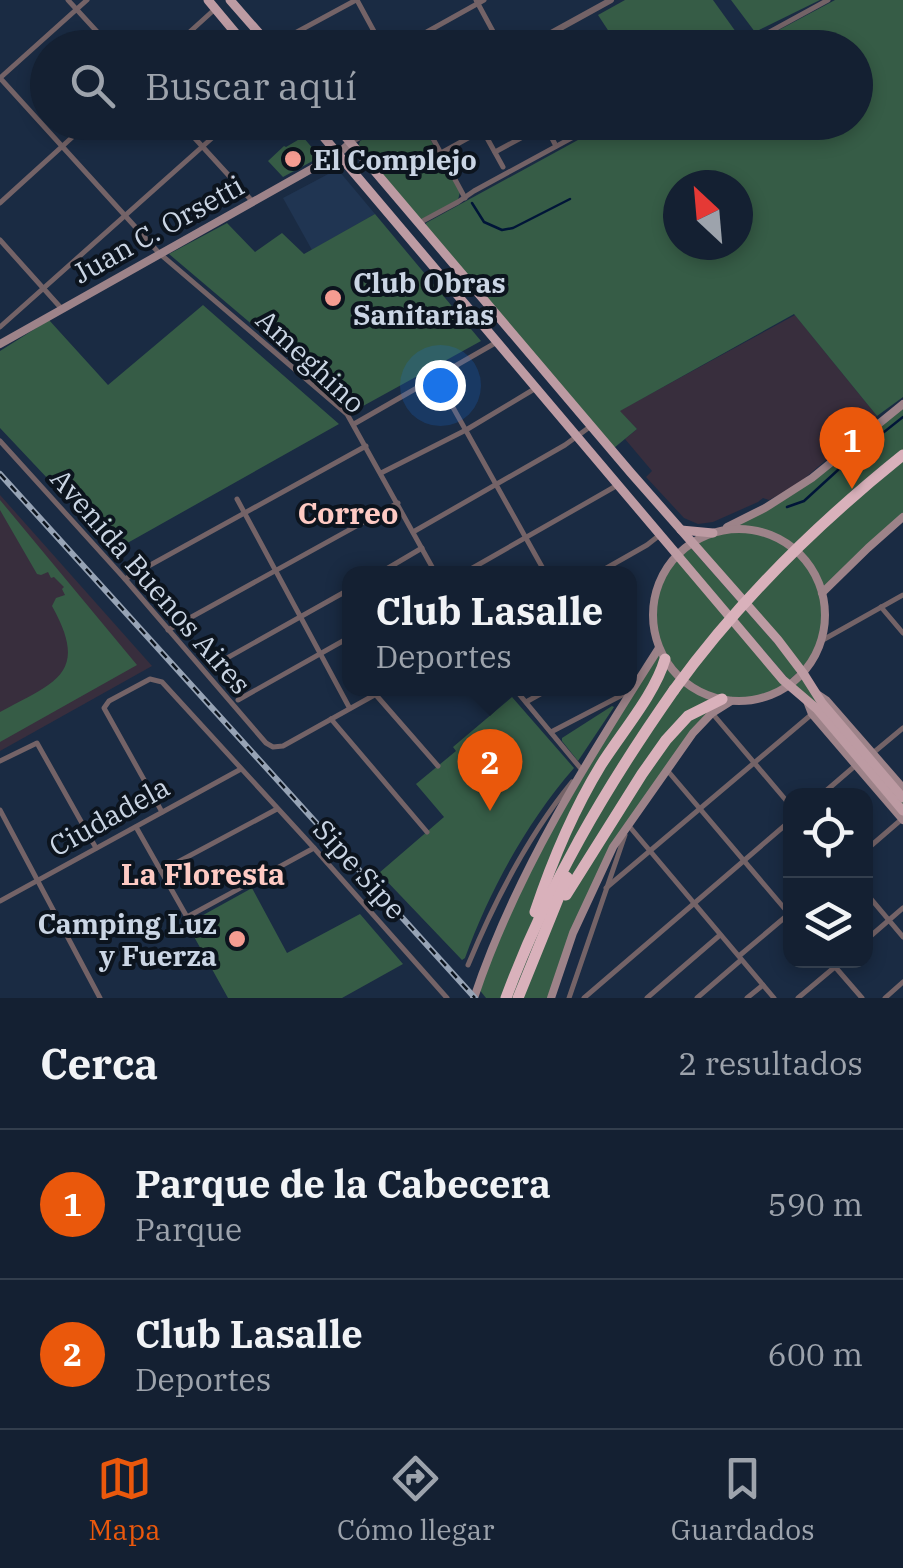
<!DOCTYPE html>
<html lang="es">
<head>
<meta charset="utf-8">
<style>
	body { margin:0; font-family:"IBM Plex Serif",serif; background:#1d283a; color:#f1f3f6 }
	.controls { position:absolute; right:30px; bottom:30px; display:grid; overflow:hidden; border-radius:20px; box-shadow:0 5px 15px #0003 }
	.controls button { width:90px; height:90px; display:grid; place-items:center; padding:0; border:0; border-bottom:2px solid #333e4d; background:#142032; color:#f1f3f6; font:50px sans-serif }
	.compass { position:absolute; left:663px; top:170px; width:90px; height:90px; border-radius:50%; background:#142032; box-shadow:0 5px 15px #0003; rotate:334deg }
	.you { position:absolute; left:440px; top:385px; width:35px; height:35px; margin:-25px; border:8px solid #fff; border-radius:50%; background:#1a73e8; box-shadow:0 0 0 15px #1a73e833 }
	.badge { display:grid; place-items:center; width:65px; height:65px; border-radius:50%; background:#ea580c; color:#fff; font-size:32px; font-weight:700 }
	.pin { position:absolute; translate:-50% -82px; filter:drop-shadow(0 2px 5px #0008) }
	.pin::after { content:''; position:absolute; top:52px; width:35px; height:30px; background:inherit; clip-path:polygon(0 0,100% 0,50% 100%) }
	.popup { position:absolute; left:342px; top:566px; width:295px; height:130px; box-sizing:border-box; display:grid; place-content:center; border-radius:20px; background:#142032; filter:drop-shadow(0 2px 8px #0005); font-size:32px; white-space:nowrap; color:#9da3ac }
	.popup b { font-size:38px; color:#f1f3f6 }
	.popup::after { content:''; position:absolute; left:50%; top:100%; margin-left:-20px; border:20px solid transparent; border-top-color:#142032 }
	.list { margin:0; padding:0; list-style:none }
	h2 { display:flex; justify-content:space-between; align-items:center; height:130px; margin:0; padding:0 40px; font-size:42px }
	h2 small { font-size:32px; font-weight:400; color:#9da3ac }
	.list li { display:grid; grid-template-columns:65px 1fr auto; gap:30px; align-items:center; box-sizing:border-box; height:150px; padding:0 40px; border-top:2px solid #333e4d }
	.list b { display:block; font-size:38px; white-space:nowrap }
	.list p { margin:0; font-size:32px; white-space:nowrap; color:#9da3ac }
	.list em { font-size:32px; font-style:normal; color:#9da3ac }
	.icon { flex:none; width:55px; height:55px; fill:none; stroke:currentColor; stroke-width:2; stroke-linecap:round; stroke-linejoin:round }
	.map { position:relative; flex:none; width:903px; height:998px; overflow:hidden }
	.search { position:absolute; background:#142032; box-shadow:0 5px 15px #0003; left:30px; right:30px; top:30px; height:110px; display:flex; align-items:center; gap:25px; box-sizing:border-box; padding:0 35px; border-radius:55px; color:#9da3ac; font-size:38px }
	.sheet { height:430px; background:#142032 }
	nav { display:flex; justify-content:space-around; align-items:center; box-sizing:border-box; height:140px; border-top:2px solid #333e4d; background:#142032; font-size:28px; color:#9da3ac }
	nav a { display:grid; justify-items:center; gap:5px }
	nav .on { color:#ea580c }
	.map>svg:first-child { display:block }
	.built { fill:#203552 }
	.industrial { fill:#382e3d }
	.green { fill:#365c46; fill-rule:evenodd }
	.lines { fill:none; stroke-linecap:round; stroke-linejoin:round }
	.stream { stroke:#001538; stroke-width:2.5 }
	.minor { stroke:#746367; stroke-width:5 }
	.tertiary { stroke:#746367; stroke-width:6 }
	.secondary { stroke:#9d8389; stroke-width:8 }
	.primary { stroke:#bd9ba3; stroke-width:9 }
	.motorway { stroke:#d9b1bb; stroke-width:11 }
	.rail-casing { stroke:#96a3b5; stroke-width:6 }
	.rail { stroke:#0c141e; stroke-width:2.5; stroke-dasharray:8; stroke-linecap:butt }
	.motorway-bridge { stroke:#d9b1bb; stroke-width:11 }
	.poi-dot { fill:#f59c91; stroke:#0c141e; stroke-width:4 }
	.labels { text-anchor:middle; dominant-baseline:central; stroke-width:8; stroke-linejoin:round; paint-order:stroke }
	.poi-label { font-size:28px; font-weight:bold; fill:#cad5e4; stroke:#0c141e; text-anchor:start }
	.street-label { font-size:28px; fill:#cad5e4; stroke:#0c141e }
	.neighbourhood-label { font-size:30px; font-weight:bold; fill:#fecac3; stroke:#0c141e }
</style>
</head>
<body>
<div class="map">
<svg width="903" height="998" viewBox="0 0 903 998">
	<rect width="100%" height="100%" fill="#1a2b43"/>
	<!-- built -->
	<polygon class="built" points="334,171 339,171 375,214 312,250 283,198"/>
	<!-- industrial -->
	<g class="industrial">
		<polygon points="795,315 877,416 797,485 769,500 763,498 758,502 713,522 698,524 684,518 646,477 652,471 625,439 637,429 619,411"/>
		<polygon points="0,495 152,666 0,751"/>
	</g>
	<!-- green -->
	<g class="green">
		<polygon points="625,0 713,0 741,39 726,47 619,47 598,15"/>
		<polygon points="731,0 820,0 755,32"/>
		<path d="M835,0h68v397l-26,19 -83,-102 -174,97 17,18 -23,19 -188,-222v-3l183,-100 247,-1v-74l-109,-1zM678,185h60v60h-60z"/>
		<polygon points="395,123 421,123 460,192 458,200 422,219 417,218 358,147 360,141"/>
		<polygon points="303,137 320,157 283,177 268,161 284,146 286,147"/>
		<polygon points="375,214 481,341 354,411 169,254 227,223 255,252 282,233 304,254"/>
		<polygon points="203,305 339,424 115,550 0,428 0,351 49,320 108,385"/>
		<path d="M903,404v113l-81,75c6,31 0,56 -19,81l100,115v32l-96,-119 -18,-15 -26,12 -32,3 -19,12 -83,113 -37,65 -41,107h-65l-8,-10 53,-123 128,-217c-9,-35 -5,-64 19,-93l111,130 14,-12 -111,-130 95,-48z"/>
		<path d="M0,500l137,165 -137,77v-30c55,-30 90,-38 52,-106l4,-8 9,-3 -3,-6 2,-2 -10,-10 -3,1 -3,-6 -7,3 -4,-1 -37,-64z"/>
		<polygon points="691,548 795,666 797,673 789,680 682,555"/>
		<path d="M512,697l62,71c-47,54 -85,123 -109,190l-3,2 -83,-87 65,-56 -28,-33 40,-33 -3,-4z"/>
		<polygon points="612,706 614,707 578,761 562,741 562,738"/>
		<polygon points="252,888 287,953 360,914 403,964 342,998 228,998 187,924"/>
	</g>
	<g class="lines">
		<!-- stream -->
		<g class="stream">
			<polyline points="472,203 484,222 502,230 513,228 570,199"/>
			<polyline points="787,507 804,501 850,459 903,417"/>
		</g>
		<!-- minor -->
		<g class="minor">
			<polyline points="68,0 112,48"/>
			<polyline points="87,0 0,78 159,253 347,414 436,574"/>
			<polyline points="357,0 383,48"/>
			<polyline points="476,0 502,48"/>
			<polyline points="271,46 356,0"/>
			<polyline points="172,48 215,9"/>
			<polyline points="398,48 484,0"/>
			<polyline points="740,48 828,0"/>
			<polyline points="180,122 253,202"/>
			<polyline points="424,122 465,198"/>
			<polyline points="545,125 556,146"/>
			<polyline points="487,138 503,167"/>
			<polyline points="495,152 545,125"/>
			<polyline points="441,153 497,122"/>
			<polyline points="0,203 89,122"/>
			<polyline points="419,223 458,202 474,191 601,122"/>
			<polyline points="0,240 61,308"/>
			<polyline points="0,327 230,122"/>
			<polyline points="436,377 546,574"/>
			<polyline points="354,424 497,342"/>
			<polyline points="0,441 125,579 266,743 273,747 283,746 387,688"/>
			<polyline points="381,473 466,430 536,388"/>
			<polyline points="237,499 349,707"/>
			<polyline points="413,532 565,445 591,426"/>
			<polyline points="378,574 422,548"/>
			<polyline points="462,574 616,486"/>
			<polyline points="596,574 647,545 661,534"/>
			<polyline points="125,579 366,446"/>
			<polyline points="881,607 903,633"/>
			<polyline points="168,630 398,503"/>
			<polyline points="821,641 903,595"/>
			<polyline points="211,667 350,589"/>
			<polyline points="514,688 582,770"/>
			<polyline points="376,695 438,766"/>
			<polyline points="238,700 350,637"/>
			<polyline points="526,702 551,688"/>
			<polyline points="712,713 790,805"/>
			<polyline points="331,719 427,832"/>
			<polyline points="551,732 628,692"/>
			<polyline points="873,753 903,728"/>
			<polyline points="0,761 37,743 96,848"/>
			<polyline points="667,770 790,915"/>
			<polyline points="820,796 856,765"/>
			<polyline points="0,810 100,998"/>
			<polyline points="162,812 104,708 109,701 150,679 162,682 314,848 447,998"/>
			<polyline points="629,826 774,998"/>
			<polyline points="136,827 187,917 314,848"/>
			<polyline points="866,850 902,819"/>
			<polyline points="161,871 277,809"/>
			<polyline points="606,888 812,714"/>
			<polyline points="866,893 903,937"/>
			<polyline points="0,901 241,769"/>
			<polyline points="866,940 903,908"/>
			<polyline points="739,956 790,913"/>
			<polyline points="830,961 862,998"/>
			<path d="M468,965c27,-65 59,-128 104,-183"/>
			<polyline points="569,998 625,835"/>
			<polyline points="584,998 790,821"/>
			<polyline points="647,998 720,935"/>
			<polyline points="697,998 741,960"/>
			<polyline points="747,998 763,985"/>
			<polyline points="798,998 842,961"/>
			<polyline points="885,998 903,982"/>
		</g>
		<!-- tertiary -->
		<g class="tertiary">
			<polyline points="524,48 611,0"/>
			<polyline points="351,142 387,122"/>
		</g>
		<!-- secondary -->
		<g class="secondary">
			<polyline points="0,344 338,154 350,143"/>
			<polyline points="727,527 765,508 812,478 903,404"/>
			<circle cx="739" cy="615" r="86"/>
			<polyline points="822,593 868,548 903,517"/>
			<polyline points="817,694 826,700 903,788"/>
			<polyline points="807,701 812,714 903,820"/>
			<path d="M474,998c42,-126 114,-239 185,-350"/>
			<polyline points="551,998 573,933 613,847 693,733 712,713 731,701"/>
		</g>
		<!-- primary -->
		<g class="primary">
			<polyline points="208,0 248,48"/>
			<polyline points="230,0 272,48"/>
			<polyline points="311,122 783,680 817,709 903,811"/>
			<polyline points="333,122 631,473 778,640 803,673 822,703 903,798"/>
			<polyline points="681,530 713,533"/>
		</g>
		<!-- motorway -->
		<g class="motorway">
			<polyline points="566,895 642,774 666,740 688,716 722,699"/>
			<path d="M535,912c17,-51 38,-101 66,-147 20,-32 54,-71 64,-106"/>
			<path d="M506,998c41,-111 100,-211 168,-308"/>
			<polyline points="518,998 567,877"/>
		</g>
		<defs>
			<polyline id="rail" points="0,474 475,998"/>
		</defs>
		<!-- rail casing -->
		<use href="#rail" class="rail-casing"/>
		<!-- rail -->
		<use href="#rail" class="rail"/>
		<!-- motorway-bridge -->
		<path class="motorway-bridge" d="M674,690c65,-90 143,-166 229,-235"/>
	</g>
	<!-- markers -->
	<g class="poi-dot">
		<circle cx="293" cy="159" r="10"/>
		<circle cx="333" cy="298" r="10"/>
		<circle cx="237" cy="939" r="10"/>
	</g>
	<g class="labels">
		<!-- poi labels -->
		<g class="poi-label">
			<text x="313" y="159">El Complejo</text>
			<text x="353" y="282">Club Obras<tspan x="353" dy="32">Sanitarias</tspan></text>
			<text x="217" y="923" text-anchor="end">Camping Luz<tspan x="217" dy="32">y Fuerza</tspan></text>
		</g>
		<!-- street labels -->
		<g class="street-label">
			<text transform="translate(158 229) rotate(-29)">Juan C. Orsetti</text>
			<text transform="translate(311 361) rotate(43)">Ameghino</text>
			<text transform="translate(151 581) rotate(49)">Avenida Buenos Aires</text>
			<text transform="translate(109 816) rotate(-29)">Ciudadela</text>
			<text transform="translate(360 869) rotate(48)">Sipe Sipe</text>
		</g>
		<!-- neighbourhood labels -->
		<g class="neighbourhood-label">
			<text x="348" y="512">Correo</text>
			<text x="203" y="873">La Floresta</text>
		</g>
	</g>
</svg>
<div class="controls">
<button><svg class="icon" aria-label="locate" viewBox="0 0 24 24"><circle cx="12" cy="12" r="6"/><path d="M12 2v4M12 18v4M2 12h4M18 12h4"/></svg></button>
<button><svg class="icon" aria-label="layers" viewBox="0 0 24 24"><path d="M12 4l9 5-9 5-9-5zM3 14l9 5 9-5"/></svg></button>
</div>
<svg class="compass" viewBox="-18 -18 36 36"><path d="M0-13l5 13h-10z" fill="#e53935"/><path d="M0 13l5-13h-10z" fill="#9da3ac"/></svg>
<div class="you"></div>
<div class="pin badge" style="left:852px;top:489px">1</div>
<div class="pin badge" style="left:490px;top:811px">2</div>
<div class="popup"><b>Club Lasalle</b>Deportes</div>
<div class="search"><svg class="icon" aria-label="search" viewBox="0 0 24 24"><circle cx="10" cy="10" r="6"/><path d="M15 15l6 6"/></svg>Buscar aquí</div>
</div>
<section class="sheet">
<h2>Cerca<small>2 resultados</small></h2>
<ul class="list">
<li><span class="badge">1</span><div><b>Parque de la Cabecera</b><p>Parque</p></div><em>590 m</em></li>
<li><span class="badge">2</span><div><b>Club Lasalle</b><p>Deportes</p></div><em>600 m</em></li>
</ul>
</section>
<nav>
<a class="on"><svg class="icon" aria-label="map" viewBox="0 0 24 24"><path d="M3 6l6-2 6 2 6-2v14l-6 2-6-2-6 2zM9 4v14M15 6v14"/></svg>Mapa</a>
<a><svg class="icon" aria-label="directions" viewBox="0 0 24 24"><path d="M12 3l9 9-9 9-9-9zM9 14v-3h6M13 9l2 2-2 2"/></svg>Cómo llegar</a>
<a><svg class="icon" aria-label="saved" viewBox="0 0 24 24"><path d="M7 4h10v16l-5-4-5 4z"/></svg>Guardados</a>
</nav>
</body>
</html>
